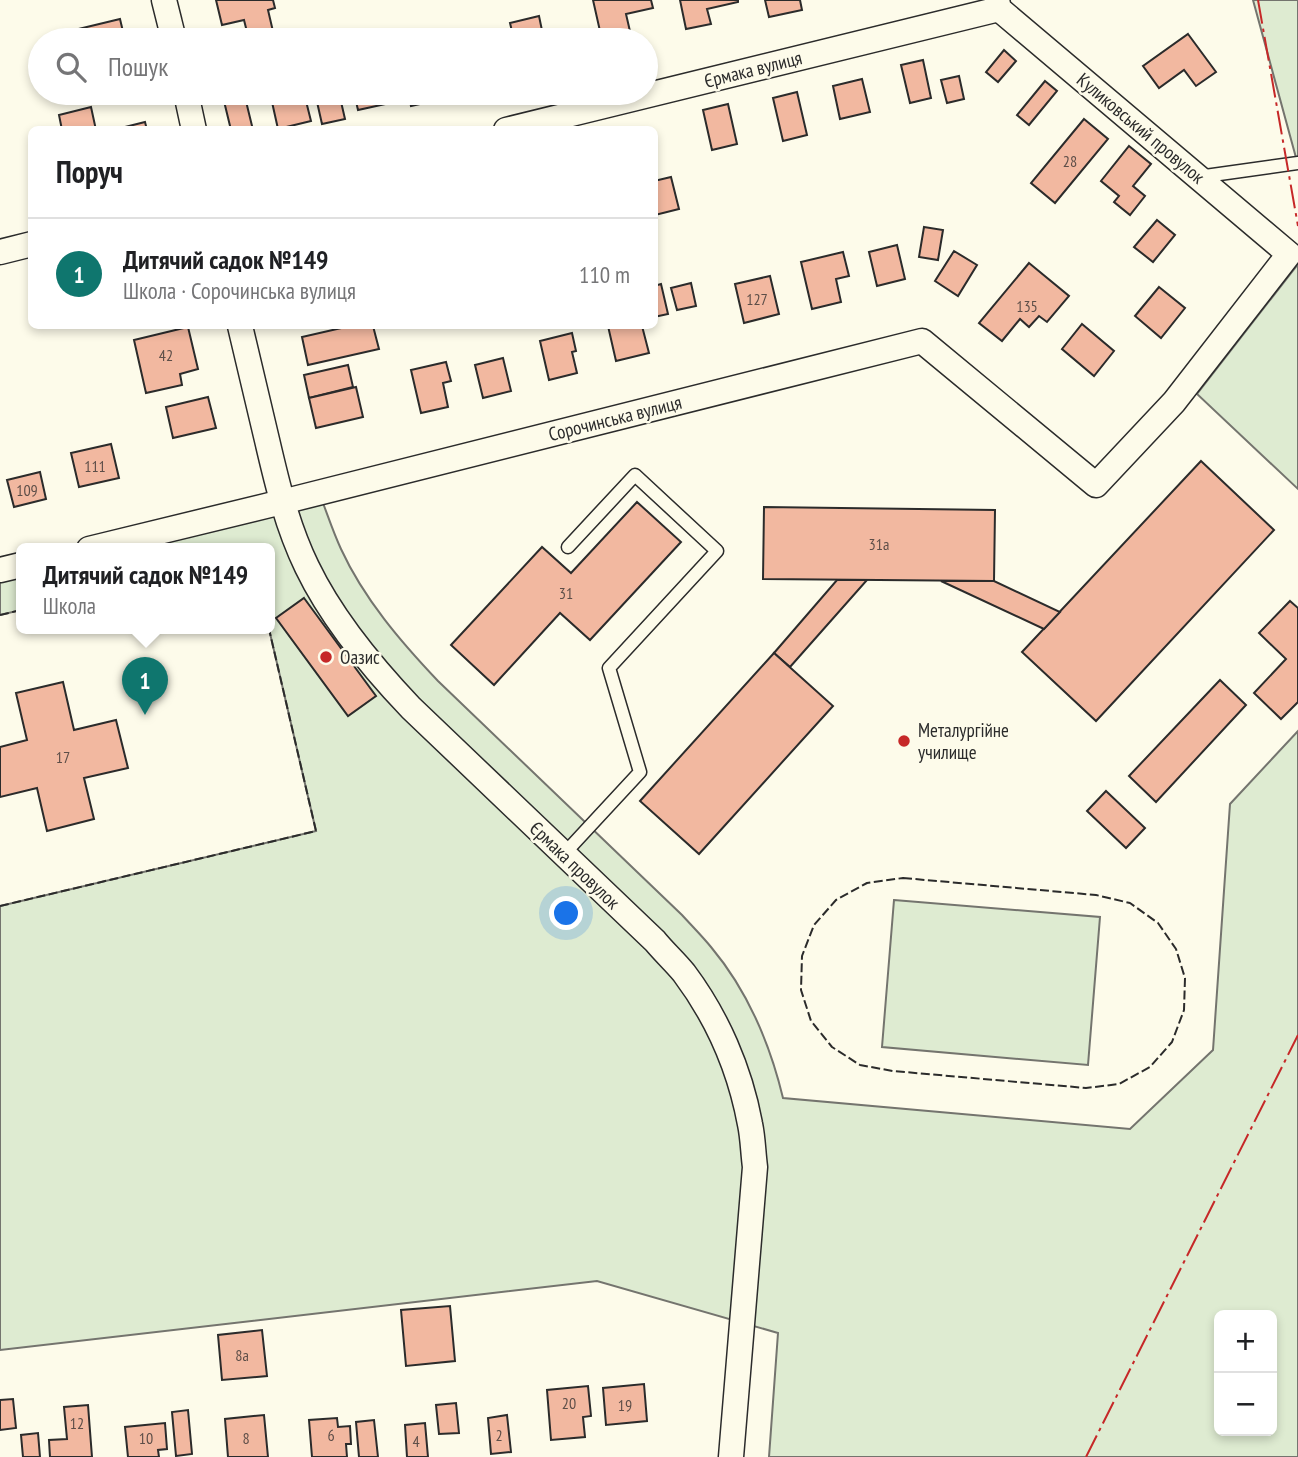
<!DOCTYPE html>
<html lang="uk">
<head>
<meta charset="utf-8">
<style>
	body { margin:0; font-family:"PT Sans Narrow",sans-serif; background:#f6f6f6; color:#202124 }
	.controls { position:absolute; right:21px; bottom:21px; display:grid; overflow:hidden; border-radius:10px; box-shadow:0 4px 10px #0003 }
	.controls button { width:63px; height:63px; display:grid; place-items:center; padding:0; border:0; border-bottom:2px solid #e0e0e0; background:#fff; color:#202124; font:35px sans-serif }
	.you { position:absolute; left:567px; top:914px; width:24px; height:24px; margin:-18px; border:5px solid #fff; border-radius:50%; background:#1a73e8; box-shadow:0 0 0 10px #1a73e833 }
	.badge { display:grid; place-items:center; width:46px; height:46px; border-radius:50%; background:#0f766e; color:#fff; font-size:23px; font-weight:700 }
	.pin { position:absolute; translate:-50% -58px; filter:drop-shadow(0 2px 4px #0008) }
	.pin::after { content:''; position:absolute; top:37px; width:24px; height:21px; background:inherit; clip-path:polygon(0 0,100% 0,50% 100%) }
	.popup { position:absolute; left:16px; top:543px; width:259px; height:91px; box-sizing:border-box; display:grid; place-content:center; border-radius:10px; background:#fff; filter:drop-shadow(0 2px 5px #0005); font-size:23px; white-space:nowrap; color:#757577 }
	.popup b { font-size:26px; color:#202124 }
	.popup::after { content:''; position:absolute; left:50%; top:100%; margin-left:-14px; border:14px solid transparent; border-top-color:#fff }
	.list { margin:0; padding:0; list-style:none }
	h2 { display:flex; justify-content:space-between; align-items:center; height:91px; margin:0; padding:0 28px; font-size:30px }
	h2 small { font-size:23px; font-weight:400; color:#757577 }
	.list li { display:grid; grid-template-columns:46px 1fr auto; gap:21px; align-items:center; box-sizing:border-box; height:112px; padding:0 28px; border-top:2px solid #e0e0e0 }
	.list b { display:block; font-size:26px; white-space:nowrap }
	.list p { margin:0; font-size:23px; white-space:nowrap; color:#757577 }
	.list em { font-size:23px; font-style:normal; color:#757577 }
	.icon { flex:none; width:38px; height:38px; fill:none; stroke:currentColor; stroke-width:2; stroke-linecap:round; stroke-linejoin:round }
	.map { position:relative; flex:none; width:1298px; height:1457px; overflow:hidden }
	.search { position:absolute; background:#fff; box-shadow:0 4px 10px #0003; left:28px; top:28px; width:630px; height:77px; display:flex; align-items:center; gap:18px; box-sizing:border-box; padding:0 24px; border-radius:38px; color:#757577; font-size:26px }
	.panel { position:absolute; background:#fff; box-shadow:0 4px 10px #0003; left:28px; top:126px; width:630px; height:203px; border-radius:10px }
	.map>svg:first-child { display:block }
	.green { fill:#deebd1; stroke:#74746e; stroke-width:2; fill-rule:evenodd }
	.building { fill:#f2b8a0; stroke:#2b2b2b; stroke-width:2 }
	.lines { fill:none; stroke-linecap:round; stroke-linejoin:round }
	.lane-casing { stroke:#2b2b2b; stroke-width:15 }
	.street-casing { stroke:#2b2b2b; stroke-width:27 }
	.lane { stroke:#fdfbea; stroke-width:12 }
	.street { stroke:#fdfbea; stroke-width:24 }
	.fence { stroke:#2b2b2b; stroke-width:2; stroke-dasharray:9 3.5; stroke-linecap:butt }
	.power { stroke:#c62828; stroke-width:2; stroke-dasharray:24 5 3.5 5; stroke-linecap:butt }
	.poi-dot { fill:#c62828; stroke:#fdfbea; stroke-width:2.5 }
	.labels { text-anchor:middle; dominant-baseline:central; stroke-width:5; stroke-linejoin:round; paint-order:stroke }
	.number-label { font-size:16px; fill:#5d4e48 }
	.street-label { font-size:19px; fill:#2b2b2b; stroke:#fdfbea }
	.poi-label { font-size:19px; fill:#2b2b2b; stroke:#fdfbea; text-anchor:start }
</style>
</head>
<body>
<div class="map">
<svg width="1298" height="1457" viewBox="0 0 1298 1457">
	<rect width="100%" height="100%" fill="#fdfbea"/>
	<!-- green -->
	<g class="green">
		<polygon points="1253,0 1298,0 1298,165"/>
		<polygon points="1298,264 1298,489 1197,394"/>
		<path d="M323,503c6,16 11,31 18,46 23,50 60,93 97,132l244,234c10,11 20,21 29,32 36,43 59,97 72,151l347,31 83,-79 17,-246 68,-73v726h-529l9,-124 -181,-52 -597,69v-444l316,-75 -47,-202v-80h-136zM1219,1315h53v116h-53z"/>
		<polygon points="21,576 21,610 0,615 0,581"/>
		<polygon points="894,900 1100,917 1088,1065 882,1047"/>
	</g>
	<!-- building -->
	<g class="building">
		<polygon points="216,0 273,0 275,8 268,10 275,40 249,40 244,20 222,25"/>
		<polygon points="593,0 651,0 653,8 626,14 632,40 602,40"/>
		<polygon points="680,0 738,0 738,2 707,9 711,24 686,29"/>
		<polygon points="765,0 800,0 802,10 769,17"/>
		<polygon points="539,16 544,40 514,40 510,23"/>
		<polygon points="120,19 125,40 68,40 66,32"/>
		<polygon points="1188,34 1216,72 1196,86 1184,70 1159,88 1143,66"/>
		<polygon points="1004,50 1016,61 998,82 986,72"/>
		<polygon points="923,60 931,98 910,103 901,65"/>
		<polygon points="959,76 964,99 947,103 941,80"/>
		<polygon points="862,79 870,112 840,119 833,86"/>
		<polygon points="1045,81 1057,91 1029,125 1017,115"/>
		<polygon points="797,92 807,135 783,141 773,98"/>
		<polygon points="241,93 244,93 253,130 231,130 223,97"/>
		<polygon points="270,93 304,93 311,121 278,129"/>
		<polygon points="315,93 339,93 345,119 322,124"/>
		<polygon points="354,93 387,93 390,103 358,110"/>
		<polygon points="408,93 427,93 429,102 411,106"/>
		<polygon points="728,104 737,144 712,150 703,110"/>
		<polygon points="91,107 96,130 62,130 59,115"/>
		<polygon points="1084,119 1108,139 1055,203 1031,183"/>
		<polygon points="145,122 147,130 113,130"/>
		<polygon points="1129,146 1151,164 1133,186 1145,196 1130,215 1114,202 1119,196 1101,181"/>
		<polygon points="671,177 679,209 655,215 654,181"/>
		<polygon points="1157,220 1175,235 1153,262 1134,247"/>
		<polygon points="924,227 943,230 938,260 919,257"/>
		<polygon points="897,245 905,279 877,286 869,252"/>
		<polygon points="954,251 977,265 958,296 935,281"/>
		<polygon points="843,252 849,276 836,279 841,302 812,309 801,262"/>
		<polygon points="1029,263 1069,296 1047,322 1039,316 1029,327 1020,319 1002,341 979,323"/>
		<polygon points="770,276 779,314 744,323 735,284"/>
		<polygon points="691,283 696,306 677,310 671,288"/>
		<polygon points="661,284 668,314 654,317 654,286"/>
		<polygon points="1159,287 1185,308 1161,338 1135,316"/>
		<polygon points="1082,324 1114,351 1094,376 1062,349"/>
		<polygon points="350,326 373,326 379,349 308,365 302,337"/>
		<polygon points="608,326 642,326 649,353 616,361"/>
		<polygon points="188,327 198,369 180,374 182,385 146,393 134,340"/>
		<polygon points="572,333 576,351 572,352 577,373 549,380 540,341"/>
		<polygon points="503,358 511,391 483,398 475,365"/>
		<polygon points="446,362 451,381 443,383 448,407 421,413 411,370"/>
		<polygon points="348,365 353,387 309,398 304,375"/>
		<polygon points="356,387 363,417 316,428 309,398"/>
		<polygon points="208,397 216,428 173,438 166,407"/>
		<polygon points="111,444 119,478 79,487 71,453"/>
		<polygon points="1201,461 1274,530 1096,721 1022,652"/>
		<polygon points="40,472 46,499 14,507 7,480"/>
		<polygon points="637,502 681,542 590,640 560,613 494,685 451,645 542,547 571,573"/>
		<polygon points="764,507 995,510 994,581 763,579"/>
		<polygon points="837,580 867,580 790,667 774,653"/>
		<polygon points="941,581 994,581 1060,612 1044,629"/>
		<polygon points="304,598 376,696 348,716 276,618"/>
		<polygon points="1290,601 1298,608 1298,702 1281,719 1254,693 1286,659 1259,633"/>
		<polygon points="774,653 833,706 699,854 640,801"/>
		<polygon points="1220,680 1246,705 1156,802 1129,776"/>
		<polygon points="63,682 74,730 116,720 128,768 84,778 94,819 47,831 37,788 0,797 0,747 27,740 16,693"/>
		<polygon points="1106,791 1145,828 1126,848 1087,811"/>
		<polygon points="450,1306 455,1361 406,1366 401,1310"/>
		<polygon points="262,1330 267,1376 222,1380 218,1335"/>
		<polygon points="644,1384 647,1421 606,1425 603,1388"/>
		<polygon points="588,1386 591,1416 583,1417 585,1437 551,1440 547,1390"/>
		<polygon points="13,1399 16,1428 0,1430 0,1400"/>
		<polygon points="456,1403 459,1433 439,1434 436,1405"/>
		<polygon points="88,1405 92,1457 50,1457 49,1440 67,1439 64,1407"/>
		<polygon points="188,1410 192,1454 176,1456 172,1412"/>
		<polygon points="264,1415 268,1457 228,1457 225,1419"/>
		<polygon points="507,1415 511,1452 491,1454 488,1418"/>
		<polygon points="337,1418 338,1427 350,1426 351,1444 346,1444 347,1457 312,1457 309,1420"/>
		<polygon points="374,1420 378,1457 359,1457 356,1422"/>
		<polygon points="165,1423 167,1449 158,1450 159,1457 128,1457 125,1427"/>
		<polygon points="425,1423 428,1457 407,1457 405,1425"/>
		<polygon points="38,1433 40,1457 23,1457 21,1435"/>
	</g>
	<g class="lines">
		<defs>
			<g id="lane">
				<polyline points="1198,177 1298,163"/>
				<polyline points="564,854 640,772 609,668 717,551 635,475 568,547"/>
			</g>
			<g id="street">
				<polyline points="164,0 174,40"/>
				<polyline points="186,93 194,130"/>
				<polyline points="506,130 999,9"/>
				<polyline points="0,252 32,244"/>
				<path d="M240,326c9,38 18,76 27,114 10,43 20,86 40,127 25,52 64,99 104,141l244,233c9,11 20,21 29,32 33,44 56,97 66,151 3,14 3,28 5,43l-24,290"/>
				<polyline points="89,549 282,502 922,341 1096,485 1174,402 1289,254 999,9 997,0"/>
				<polyline points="0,570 21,565"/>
			</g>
		</defs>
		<!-- lane casing -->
		<use href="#lane" class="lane-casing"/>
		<!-- street casing -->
		<use href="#street" class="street-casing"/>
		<!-- lane -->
		<use href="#lane" class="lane"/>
		<!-- street -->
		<use href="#street" class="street"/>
		<!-- fence -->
		<g class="fence">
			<polyline points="0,615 21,610"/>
			<polygon points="903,878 1096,895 1130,903 1158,923 1176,949 1185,978 1184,1010 1172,1042 1150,1067 1119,1084 1086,1088 893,1071 860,1065 832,1047 811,1021 801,990 802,956 814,925 836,900 867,883"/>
			<polyline points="0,906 316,831 269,629"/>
		</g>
		<!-- power -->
		<g class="power">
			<polyline points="1258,0 1298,226"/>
			<polyline points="1086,1457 1298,1035"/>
		</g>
	</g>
	<!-- markers -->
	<g class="poi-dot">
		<circle cx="326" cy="657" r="7"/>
		<circle cx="904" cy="741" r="7"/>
	</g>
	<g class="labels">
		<!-- number labels -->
		<g class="number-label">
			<text x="1070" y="161">28</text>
			<text x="757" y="299">127</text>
			<text x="1027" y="306">135</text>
			<text x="166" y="355">42</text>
			<text x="95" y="466">111</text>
			<text x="27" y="490">109</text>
			<text x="879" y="544">31а</text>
			<text x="566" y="593">31</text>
			<text x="63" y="757">17</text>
			<text x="242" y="1355">8а</text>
			<text x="569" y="1403">20</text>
			<text x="625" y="1405">19</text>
			<text x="77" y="1423">12</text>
			<text x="331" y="1435">6</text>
			<text x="499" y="1435">2</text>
			<text x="146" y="1438">10</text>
			<text x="246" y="1438">8</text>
			<text x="416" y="1441">4</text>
		</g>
		<!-- street labels -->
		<g class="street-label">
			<text transform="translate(753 69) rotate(-14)">Єрмака вулиця</text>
			<text transform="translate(1141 128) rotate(40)">Куликовський провулок</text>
			<text transform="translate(615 418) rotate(-14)">Сорочинська вулиця</text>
			<text transform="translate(575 865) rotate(44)">Єрмака провулок</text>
		</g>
		<!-- poi labels -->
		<g class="poi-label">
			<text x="340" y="657">Оазис</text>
			<text x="918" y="730">Металургійне<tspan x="918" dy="22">училище</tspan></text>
		</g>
	</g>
</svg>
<div class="controls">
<button>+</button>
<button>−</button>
</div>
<div class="you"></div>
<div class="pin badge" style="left:145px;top:715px">1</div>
<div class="popup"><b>Дитячий садок №149</b>Школа</div>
<div class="search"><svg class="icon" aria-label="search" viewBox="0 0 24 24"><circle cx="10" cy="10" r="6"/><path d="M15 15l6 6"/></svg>Пошук</div>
<section class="panel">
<h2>Поруч<small></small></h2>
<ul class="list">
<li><span class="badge">1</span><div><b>Дитячий садок №149</b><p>Школа · Сорочинська вулиця</p></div><em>110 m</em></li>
</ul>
</section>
</div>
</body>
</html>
